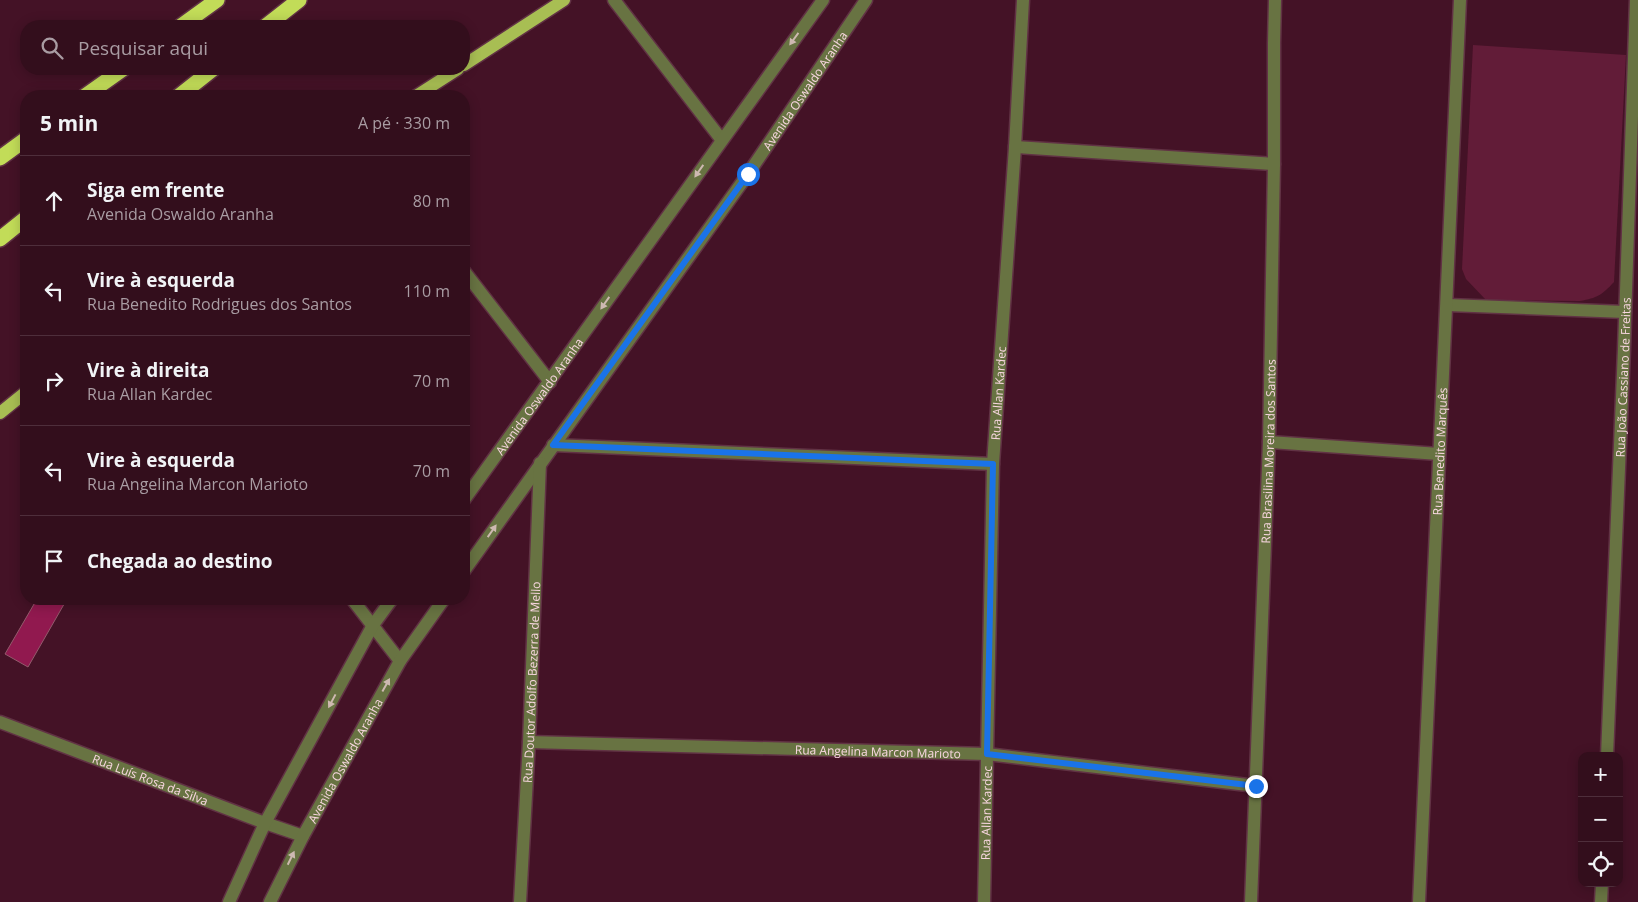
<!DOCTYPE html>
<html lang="pt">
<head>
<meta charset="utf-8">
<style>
	body { margin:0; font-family:"Open Sans",sans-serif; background:#3b1725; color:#f1f3f6 }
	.controls { position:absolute; right:15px; bottom:15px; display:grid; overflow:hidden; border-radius:10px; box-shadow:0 2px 12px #0003 }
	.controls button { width:45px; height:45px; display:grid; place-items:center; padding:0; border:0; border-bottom:1px solid #4e2e3b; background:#330e1c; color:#f1f3f6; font:25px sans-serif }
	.stop { position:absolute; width:15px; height:15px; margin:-11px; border:4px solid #1a73e8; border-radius:50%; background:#fff }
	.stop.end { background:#1a73e8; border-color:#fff; box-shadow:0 1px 5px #0008 }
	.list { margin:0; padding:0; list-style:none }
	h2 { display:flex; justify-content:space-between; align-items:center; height:65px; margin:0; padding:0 20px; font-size:21px }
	h2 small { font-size:16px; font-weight:400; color:#a99ca3 }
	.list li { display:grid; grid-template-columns:32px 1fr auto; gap:15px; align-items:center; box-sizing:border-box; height:90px; padding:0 20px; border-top:1px solid #4e2e3b }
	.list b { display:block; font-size:19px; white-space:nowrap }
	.list p { margin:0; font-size:16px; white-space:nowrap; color:#a99ca3 }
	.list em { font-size:16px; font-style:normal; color:#a99ca3 }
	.icon { flex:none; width:28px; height:28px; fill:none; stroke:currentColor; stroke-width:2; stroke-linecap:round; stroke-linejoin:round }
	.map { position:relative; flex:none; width:1638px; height:902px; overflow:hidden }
	.search { position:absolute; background:#330e1c; box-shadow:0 2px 12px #0003; left:20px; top:20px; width:450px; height:55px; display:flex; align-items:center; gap:12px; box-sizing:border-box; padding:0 18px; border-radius:20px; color:#a99ca3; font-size:19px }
	.panel { position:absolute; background:#330e1c; box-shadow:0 2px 12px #0003; left:20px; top:90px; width:450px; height:515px; border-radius:20px }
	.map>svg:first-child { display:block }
	.green { fill:#621c38 }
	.building { fill:#91194f; stroke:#945a6c }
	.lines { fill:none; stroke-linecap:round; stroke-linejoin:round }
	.minor-casing { stroke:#613244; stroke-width:15 }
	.major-casing { stroke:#613244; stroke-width:15 }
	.highway-casing { stroke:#613244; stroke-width:18 }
	.minor { stroke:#687342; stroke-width:12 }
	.major { stroke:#a8be53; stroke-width:12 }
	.highway { stroke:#c2dc58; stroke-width:15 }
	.oneway { fill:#ceb9b1 }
	.route { stroke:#1a73e8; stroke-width:6 }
	.labels { text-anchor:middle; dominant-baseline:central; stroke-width:5; stroke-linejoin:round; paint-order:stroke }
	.street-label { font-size:12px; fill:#f9d7e1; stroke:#441226 }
</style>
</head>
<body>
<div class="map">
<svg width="1638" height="902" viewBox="0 0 1638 902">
	<rect width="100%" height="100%" fill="#441226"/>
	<!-- green -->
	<path class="green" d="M1473,45l153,10 -12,227c-12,13 -17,16 -34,19l-94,-1 -20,-21 -4,-10z"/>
	<!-- building -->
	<polygon class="building" points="37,599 67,599 28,667 5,654"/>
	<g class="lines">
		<defs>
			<g id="minor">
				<polyline points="614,0 721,139"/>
				<polyline points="1015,147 1274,164"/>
				<polyline points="464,271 550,382"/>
				<polyline points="1448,305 1625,312"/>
				<polyline points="1269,442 1439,454"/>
				<polyline points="553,445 993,464"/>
				<path id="s1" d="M464,500c121,-166 238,-334 359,-500"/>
				<path id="s2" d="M464,571l284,-397 118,-174"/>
				<polyline points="352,599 400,661"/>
				<path id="s3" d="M0,722l265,101 38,13"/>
				<path id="s4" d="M529,742l458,12 269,32"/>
				<path id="s5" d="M1607,756l17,-407 12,-349"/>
				<polyline points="229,902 265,823 373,625 392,599"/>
				<path id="s6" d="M270,902l33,-66 97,-175 44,-62"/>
				<path id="s7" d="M520,902l9,-160 11,-279"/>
				<path id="s8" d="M984,902l9,-438 22,-317 8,-147"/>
				<path id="s9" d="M1251,902l18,-460 5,-278v-121l1,-43"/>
				<path id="s10" d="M1419,902l41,-902"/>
				<polyline points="1601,902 1602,883"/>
			</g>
			<g id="major">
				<polyline points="464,65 564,0"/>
				<polyline points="416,96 458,69"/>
				<polyline points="0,413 26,392"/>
			</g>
			<g id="highway">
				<polyline points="181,26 217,0"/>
				<polyline points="266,26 299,0"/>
				<polyline points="85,96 123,69"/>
				<polyline points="179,96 213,69"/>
				<polyline points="0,158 26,139"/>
				<polyline points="0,239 26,218"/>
			</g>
		</defs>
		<!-- minor casing -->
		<use href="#minor" class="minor-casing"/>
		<!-- major casing -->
		<use href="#major" class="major-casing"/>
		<!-- highway casing -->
		<use href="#highway" class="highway-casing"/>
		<!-- minor -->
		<use href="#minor" class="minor"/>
		<!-- major -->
		<use href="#major" class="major"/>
		<!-- highway -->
		<use href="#highway" class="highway"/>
	</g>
	<!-- one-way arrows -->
	<defs><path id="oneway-solid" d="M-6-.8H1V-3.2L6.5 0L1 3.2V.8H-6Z" transform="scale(1.25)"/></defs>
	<g class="oneway">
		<use href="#oneway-solid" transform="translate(794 39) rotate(126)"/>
		<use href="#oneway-solid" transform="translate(699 171) rotate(125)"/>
		<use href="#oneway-solid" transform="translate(605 303) rotate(125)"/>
		<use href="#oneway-solid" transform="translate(492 531) rotate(-55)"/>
		<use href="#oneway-solid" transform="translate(386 685) rotate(-61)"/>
		<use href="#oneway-solid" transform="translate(332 701) rotate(118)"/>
		<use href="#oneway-solid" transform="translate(291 858) rotate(-64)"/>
	</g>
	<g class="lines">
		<!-- route -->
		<polyline class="route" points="748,174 553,445 993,464 987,754 1256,786"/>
	</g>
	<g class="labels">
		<!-- street labels -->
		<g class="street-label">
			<text stroke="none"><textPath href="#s2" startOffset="589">Avenida Oswaldo Aranha</textPath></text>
			<text stroke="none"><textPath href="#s5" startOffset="379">Rua João Cassiano de Freitas</textPath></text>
			<text stroke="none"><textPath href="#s8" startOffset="509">Rua Allan Kardec</textPath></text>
			<text stroke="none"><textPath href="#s1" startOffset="128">Avenida Oswaldo Aranha</textPath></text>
			<text stroke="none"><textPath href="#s9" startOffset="451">Rua Brasilina Moreira dos Santos</textPath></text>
			<text stroke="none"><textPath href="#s10" startOffset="451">Rua Benedito Marquês</textPath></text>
			<text stroke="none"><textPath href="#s7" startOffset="220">Rua Doutor Adolfo Bezerra de Mello</textPath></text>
			<text stroke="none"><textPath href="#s4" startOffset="349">Rua Angelina Marcon Marioto</textPath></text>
			<text stroke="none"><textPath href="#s6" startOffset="160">Avenida Oswaldo Aranha</textPath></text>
			<text stroke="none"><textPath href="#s3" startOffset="161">Rua Luís Rosa da Silva</textPath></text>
			<text stroke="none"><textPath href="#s8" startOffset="89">Rua Allan Kardec</textPath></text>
		</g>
	</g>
</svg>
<div class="controls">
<button>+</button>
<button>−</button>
<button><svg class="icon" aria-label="locate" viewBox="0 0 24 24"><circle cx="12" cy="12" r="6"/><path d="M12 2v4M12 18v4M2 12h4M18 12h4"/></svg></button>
</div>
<div class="stop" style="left:748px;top:174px"></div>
<div class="stop end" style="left:1256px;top:786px"></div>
<div class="search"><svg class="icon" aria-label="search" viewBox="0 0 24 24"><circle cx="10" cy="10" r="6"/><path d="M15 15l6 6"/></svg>Pesquisar aqui</div>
<section class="panel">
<h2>5 min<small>A pé · 330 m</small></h2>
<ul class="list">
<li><svg class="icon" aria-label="ahead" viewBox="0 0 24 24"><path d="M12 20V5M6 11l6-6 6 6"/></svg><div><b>Siga em frente</b><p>Avenida Oswaldo Aranha</p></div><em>80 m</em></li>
<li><svg class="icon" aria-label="left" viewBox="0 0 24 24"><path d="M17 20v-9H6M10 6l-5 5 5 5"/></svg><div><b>Vire à esquerda</b><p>Rua Benedito Rodrigues dos Santos</p></div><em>110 m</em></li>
<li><svg class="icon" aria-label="right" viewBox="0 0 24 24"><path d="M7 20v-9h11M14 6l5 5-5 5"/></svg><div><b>Vire à direita</b><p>Rua Allan Kardec</p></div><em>70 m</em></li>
<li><svg class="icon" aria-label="left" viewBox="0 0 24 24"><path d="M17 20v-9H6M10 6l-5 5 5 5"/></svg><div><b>Vire à esquerda</b><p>Rua Angelina Marcon Marioto</p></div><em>70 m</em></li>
<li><svg class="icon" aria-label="arrive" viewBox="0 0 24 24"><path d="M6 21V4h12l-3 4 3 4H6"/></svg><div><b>Chegada ao destino</b></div></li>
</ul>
</section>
</div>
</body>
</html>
